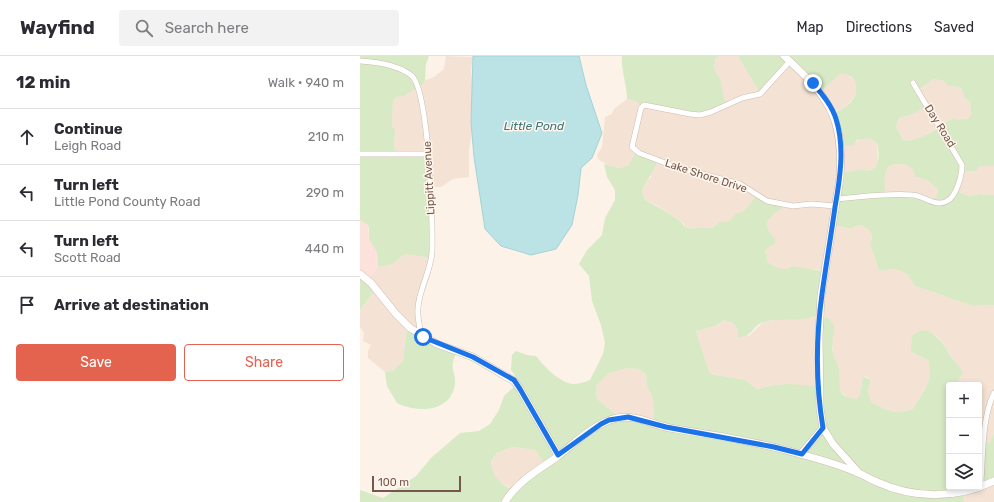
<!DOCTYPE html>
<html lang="en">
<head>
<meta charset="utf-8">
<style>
	body { margin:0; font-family:Rubik,sans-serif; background:#f2f2f3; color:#2b2b33 }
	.controls { position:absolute; right:12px; bottom:12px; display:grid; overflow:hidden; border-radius:4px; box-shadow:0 2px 6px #0003 }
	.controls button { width:36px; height:36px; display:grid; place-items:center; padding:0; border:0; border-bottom:1px solid #e1e1e2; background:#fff; color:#2b2b33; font:20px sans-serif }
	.scale { position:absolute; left:12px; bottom:10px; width:89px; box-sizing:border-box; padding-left:4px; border:2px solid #76574b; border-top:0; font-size:11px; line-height:14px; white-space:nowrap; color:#76574b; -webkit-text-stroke:3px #fff6ed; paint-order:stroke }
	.stop { position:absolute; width:12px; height:12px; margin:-9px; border:3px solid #1a73e8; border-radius:50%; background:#fff }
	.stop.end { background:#1a73e8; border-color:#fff; box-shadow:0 1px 4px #0008 }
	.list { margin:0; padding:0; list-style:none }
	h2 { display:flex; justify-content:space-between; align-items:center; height:52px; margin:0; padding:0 16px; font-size:17px }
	h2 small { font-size:13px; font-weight:400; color:#7c7c81 }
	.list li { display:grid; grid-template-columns:26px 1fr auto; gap:12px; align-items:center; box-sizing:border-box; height:56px; padding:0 16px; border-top:1px solid #e1e1e2 }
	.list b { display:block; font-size:15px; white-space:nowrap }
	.list p { margin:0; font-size:13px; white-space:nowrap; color:#7c7c81 }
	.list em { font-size:13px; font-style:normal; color:#7c7c81 }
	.actions { display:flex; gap:8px; padding:12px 16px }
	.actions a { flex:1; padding:9px 0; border:1px solid #e4634e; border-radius:4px; text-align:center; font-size:14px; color:#e4634e }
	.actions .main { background:#e4634e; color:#fff }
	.icon { flex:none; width:22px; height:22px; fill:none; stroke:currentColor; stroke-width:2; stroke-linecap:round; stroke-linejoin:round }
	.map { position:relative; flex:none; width:634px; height:446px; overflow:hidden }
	header { display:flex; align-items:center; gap:24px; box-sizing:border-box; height:56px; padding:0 20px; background:#fff; border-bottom:1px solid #e1e1e2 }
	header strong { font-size:19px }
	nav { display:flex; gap:22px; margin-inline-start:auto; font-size:14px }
	.search { width:280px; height:36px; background:#f2f2f3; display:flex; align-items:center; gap:10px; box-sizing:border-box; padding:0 14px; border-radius:4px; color:#7c7c81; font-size:15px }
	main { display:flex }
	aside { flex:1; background:#fff }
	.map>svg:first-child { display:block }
	.residential { fill:#f4e3d5 }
	.commercial { fill:#fce2db }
	.green { fill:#d7eac5; fill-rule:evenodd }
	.water { fill:#bbe3e6; stroke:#a2d3d7 }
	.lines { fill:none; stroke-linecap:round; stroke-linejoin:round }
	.street-casing { stroke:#d0bbaf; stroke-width:6 }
	.secondary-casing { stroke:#d3bbad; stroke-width:8 }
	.street { stroke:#fff; stroke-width:5 }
	.secondary { stroke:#fff; stroke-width:7 }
	.route { stroke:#1a73e8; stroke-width:5 }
	.labels { text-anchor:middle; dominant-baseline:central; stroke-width:3; stroke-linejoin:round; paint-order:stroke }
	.street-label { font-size:11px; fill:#76574b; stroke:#fff6ed }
	.water-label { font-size:12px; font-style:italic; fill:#3f767b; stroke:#fff6ed }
</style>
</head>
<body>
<header>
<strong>Wayfind</strong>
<div class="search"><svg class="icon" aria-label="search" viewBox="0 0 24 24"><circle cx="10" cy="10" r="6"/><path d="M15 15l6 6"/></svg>Search here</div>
<nav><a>Map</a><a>Directions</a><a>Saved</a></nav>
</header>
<main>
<aside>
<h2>12 min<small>Walk · 940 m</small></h2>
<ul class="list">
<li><svg class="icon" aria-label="ahead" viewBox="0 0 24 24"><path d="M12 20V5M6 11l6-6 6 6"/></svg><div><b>Continue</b><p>Leigh Road</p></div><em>210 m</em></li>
<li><svg class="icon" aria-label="left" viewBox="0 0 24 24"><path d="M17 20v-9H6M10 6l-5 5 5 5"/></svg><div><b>Turn left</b><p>Little Pond County Road</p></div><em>290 m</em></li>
<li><svg class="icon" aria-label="left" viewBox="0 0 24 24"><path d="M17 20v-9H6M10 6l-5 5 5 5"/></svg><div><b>Turn left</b><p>Scott Road</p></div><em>440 m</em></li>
<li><svg class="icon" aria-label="arrive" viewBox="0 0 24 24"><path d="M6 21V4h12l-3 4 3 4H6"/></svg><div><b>Arrive at destination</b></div></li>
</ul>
<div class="actions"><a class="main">Save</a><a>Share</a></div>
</aside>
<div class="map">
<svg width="634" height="446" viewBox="0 0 634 446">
	<rect width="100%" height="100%" fill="#fcf2e7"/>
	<!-- residential -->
	<g class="residential">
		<polygon points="86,0 113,1 111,15 113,35 112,77 109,94 109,121 93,123 81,131 71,131 35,96 34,85 36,75 32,70 33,46 36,41 44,40 56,33 57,34 64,25 74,21 84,13"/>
		<polygon points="360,0 378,0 387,12 392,24 427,6 480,18 486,17 496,26 497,34 492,44 485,52 472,58 494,87 502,82 510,82 517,87 518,107 513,113 491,117 495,170 502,169 511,176 514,201 519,215 532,213 539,214 548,219 555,230 613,250 634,249 634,377 630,386 625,387 624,369 619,367 619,329 595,329 602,315 577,280 566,275 551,296 568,304 571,315 567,329 553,353 538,357 529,355 511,346 508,335 511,324 507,321 503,320 500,339 496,343 489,343 482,337 478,331 479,312 473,299 473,289 458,330 410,330 397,333 385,324 350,318 336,275 355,270 364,264 374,268 378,275 389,280 403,266 429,262 453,262 464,215 455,213 421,214 408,206 405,197 409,191 415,188 416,185 407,173 406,169 410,161 421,152 397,139 385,154 375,159 370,165 358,166 355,170 348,173 342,172 337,174 326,171 322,166 298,150 285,144 282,135 286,126 292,120 269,109 259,112 248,109 239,104 237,99 242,91 245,61 252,58 254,53 267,43 276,45 360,23 354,12 356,2"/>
		<polygon points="574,23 584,25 588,30 600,31 603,36 604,42 610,46 611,58 608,64 583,68 561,82 548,86 543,84 536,71 539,62 551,59 558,34"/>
		<polygon points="543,108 549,109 554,113 555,121 569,124 575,131 578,135 576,142 526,140 524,128 526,115 530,109"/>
		<polygon points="620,110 634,110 634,139 619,138 609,140 597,135 603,115"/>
		<polygon points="45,198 72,202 70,220 58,252 59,274 47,270 43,305 32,315 25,316 8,302 8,295 11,289 3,285 4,277 0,271 0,254 15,234 7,226 18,211 31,209"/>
		<polygon points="267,312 278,313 286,318 287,330 293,343 294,368 258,360 237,343 236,330 248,318"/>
		<polygon points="152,391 175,394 184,407 152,433 138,425 132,416 131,405 137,397"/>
		<polygon points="634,424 634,446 604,446 603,437"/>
	</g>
	<!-- commercial -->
	<polygon class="commercial" points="0,164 8,169 9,183 17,196 18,211 7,226 0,221"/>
	<!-- green -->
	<g class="green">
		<polygon points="0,0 69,0 66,8 65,25 57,34 56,33 44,40 36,41 33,46 32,70 36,75 34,85 35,95 66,99 69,104 72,202 45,198 31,209 18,211 17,196 9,183 9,173 8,169 0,164"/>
		<path d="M262,0h98l-4,2 -2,10 6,11 5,23c-25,19 -55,9 -84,4l-5,-5 -9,-2c0,-14 -6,-28 -5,-43z"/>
		<path d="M378,0h256v110h-14l-4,5h-13l-6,20 12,5 10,-2 15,1v110l-21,1 -58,-20 -7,-11 -9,-5 -7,-1 -13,2 -9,-27 2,-5 -1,-7 -9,-7 -7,1 -5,3 -5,-2 -13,-2 6,-53c9,1 13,0 22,-2 3,0 7,1 10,0 11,-2 9,-19 7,-27l-7,-5 -13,2 -5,6 -14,-1 -6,-31c7,-3 14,-6 19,-12 10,-12 6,-29 -11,-28l-21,19 -30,-31 -30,29zM574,23l10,2 4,5 12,1 3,5 1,6 6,4 1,12 -3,5 -11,1 -4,-2c-13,8 -35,26 -50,22l-7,-13 3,-9 12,-3 14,-8 -7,-17zM543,108c9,2 11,5 12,13 10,2 17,4 23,14l-2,7 -50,-2c-2,-11 -3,-22 4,-31z"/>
		<path d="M276,96l21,10c-4,12 -11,18 -15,29l3,9c12,6 24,13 35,21 3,2 3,5 6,6 6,3 10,1 16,1 7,-1 10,3 16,-6l12,-1 4,-6 11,-5 12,-15 22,9 3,4c-16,12 -21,16 -6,32l-1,4 -6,3 -4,5 3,10c8,5 16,11 24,4l31,5 -4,43c-11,9 -40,3 -55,8 -13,4 -10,15 -26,15v-6l-4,-7 -10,-4 -9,6 -19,5 14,43 35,6 12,9 13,-3 17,-2 31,2 5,-68h5l6,7c0,9 -3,20 -1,29 1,5 5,9 6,15 2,15 -5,28 17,30l4,-4 3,-19 8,4 -3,11 3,11c19,9 21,13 42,7 10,-18 21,-28 15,-49l-17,-8 1,-16c16,-16 31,7 38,19 4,6 11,12 13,18l-8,12h-6v102h28l-14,5 1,10h-604v-12l23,8 33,-22 15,-18 29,-25 19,-2 11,-7 9,-14 5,-14 14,-13 -1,-4 -6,-9 1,-15 4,-4 11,4 9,1c8,10 23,27 38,28 5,0 11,-2 16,-4l13,-26 2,-11 -4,-18 -9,-24 -3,-25 -10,-12 8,-14 15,-15 3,-17 10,-18v-10l-8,-13 -3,-13 15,4 10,-3zM267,312l11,1 8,5 1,12 6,13 1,25 -36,-8 -21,-17 -1,-13 12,-12zM152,391l23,3 9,13 -32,26c-14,-5 -20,-15 -21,-28l6,-8z"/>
		<polygon points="0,221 15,234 0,254"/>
		<path d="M47,270l50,25c-9,19 -1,18 -2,33 -4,29 -38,29 -58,19l-10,-17 -2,-14 7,-1 11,-10z"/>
		<polygon points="619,367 624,369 626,387 630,386 634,377 634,424 619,430"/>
	</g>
	<!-- water -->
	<polygon class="water" points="113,0 219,0 226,29 242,77 232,102 221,112 218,139 212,169 196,193 171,199 141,190 125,173 114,101 111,66"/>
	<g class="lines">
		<defs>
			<g id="street">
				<path d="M0,5c16,1 39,4 52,15 17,17 21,148 20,176 -1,19 -13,37 -14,56 -1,9 2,19 3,27"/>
				<polyline points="430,5 400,38 382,42 351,56 340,59 330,58 284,49 281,52 272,91 279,97 316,111 380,128 407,145 433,150 451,148 475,150"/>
				<polyline points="0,98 69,98"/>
				<path d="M477,143c24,-2 50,-6 75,-4 11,0 24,13 35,6 10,-5 15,-27 15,-36l-49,-82"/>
				<path d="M622,431l-1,-6c2,-26 1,-64 13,-88"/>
			</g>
			<g id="secondary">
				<path d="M424,0c44,40 60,60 56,122l-19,118 -2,41 1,71 3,20 10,16 25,28"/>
				<polyline points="0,218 11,227 36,258 50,272 77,288 113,301 154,325 160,333 198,399"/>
				<polyline points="441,398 463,372"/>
				<path d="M145,446c12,-20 33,-32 52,-45 18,-14 37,-34 60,-39 18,-4 36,7 53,10 43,7 88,14 130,26 19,5 40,11 58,19 6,2 12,6 19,9 37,17 80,17 117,-1"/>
			</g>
		</defs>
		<!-- street casing -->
		<use href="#street" class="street-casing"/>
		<!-- secondary casing -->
		<use href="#secondary" class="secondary-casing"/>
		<!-- street -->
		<use href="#street" class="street"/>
		<!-- secondary -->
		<use href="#secondary" class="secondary"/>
	</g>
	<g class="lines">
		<!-- route -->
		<path class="route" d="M63,281l50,20 41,23 6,9 38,66 43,-31 8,-4 19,-3 38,10 108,20 28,7 21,-26c-7,-42 -7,-91 -1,-134 4,-29 9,-58 13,-87 5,-28 10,-60 1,-88 -4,-13 -14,-25 -23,-36"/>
	</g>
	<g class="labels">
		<!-- street labels -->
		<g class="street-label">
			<text transform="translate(580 70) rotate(58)">Day Road</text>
			<text transform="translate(346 120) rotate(18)">Lake Shore Drive</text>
			<text transform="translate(69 122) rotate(-93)">Lippitt Avenue</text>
		</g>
		<!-- water labels -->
		<g class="water-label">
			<text x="174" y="70">Little Pond</text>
		</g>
	</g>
</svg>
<div class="controls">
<button>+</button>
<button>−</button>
<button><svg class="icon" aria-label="layers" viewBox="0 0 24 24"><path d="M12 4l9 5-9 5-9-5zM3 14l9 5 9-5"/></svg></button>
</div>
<div class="scale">100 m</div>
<div class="stop" style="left:63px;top:281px"></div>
<div class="stop end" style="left:453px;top:27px"></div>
</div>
</main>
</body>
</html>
